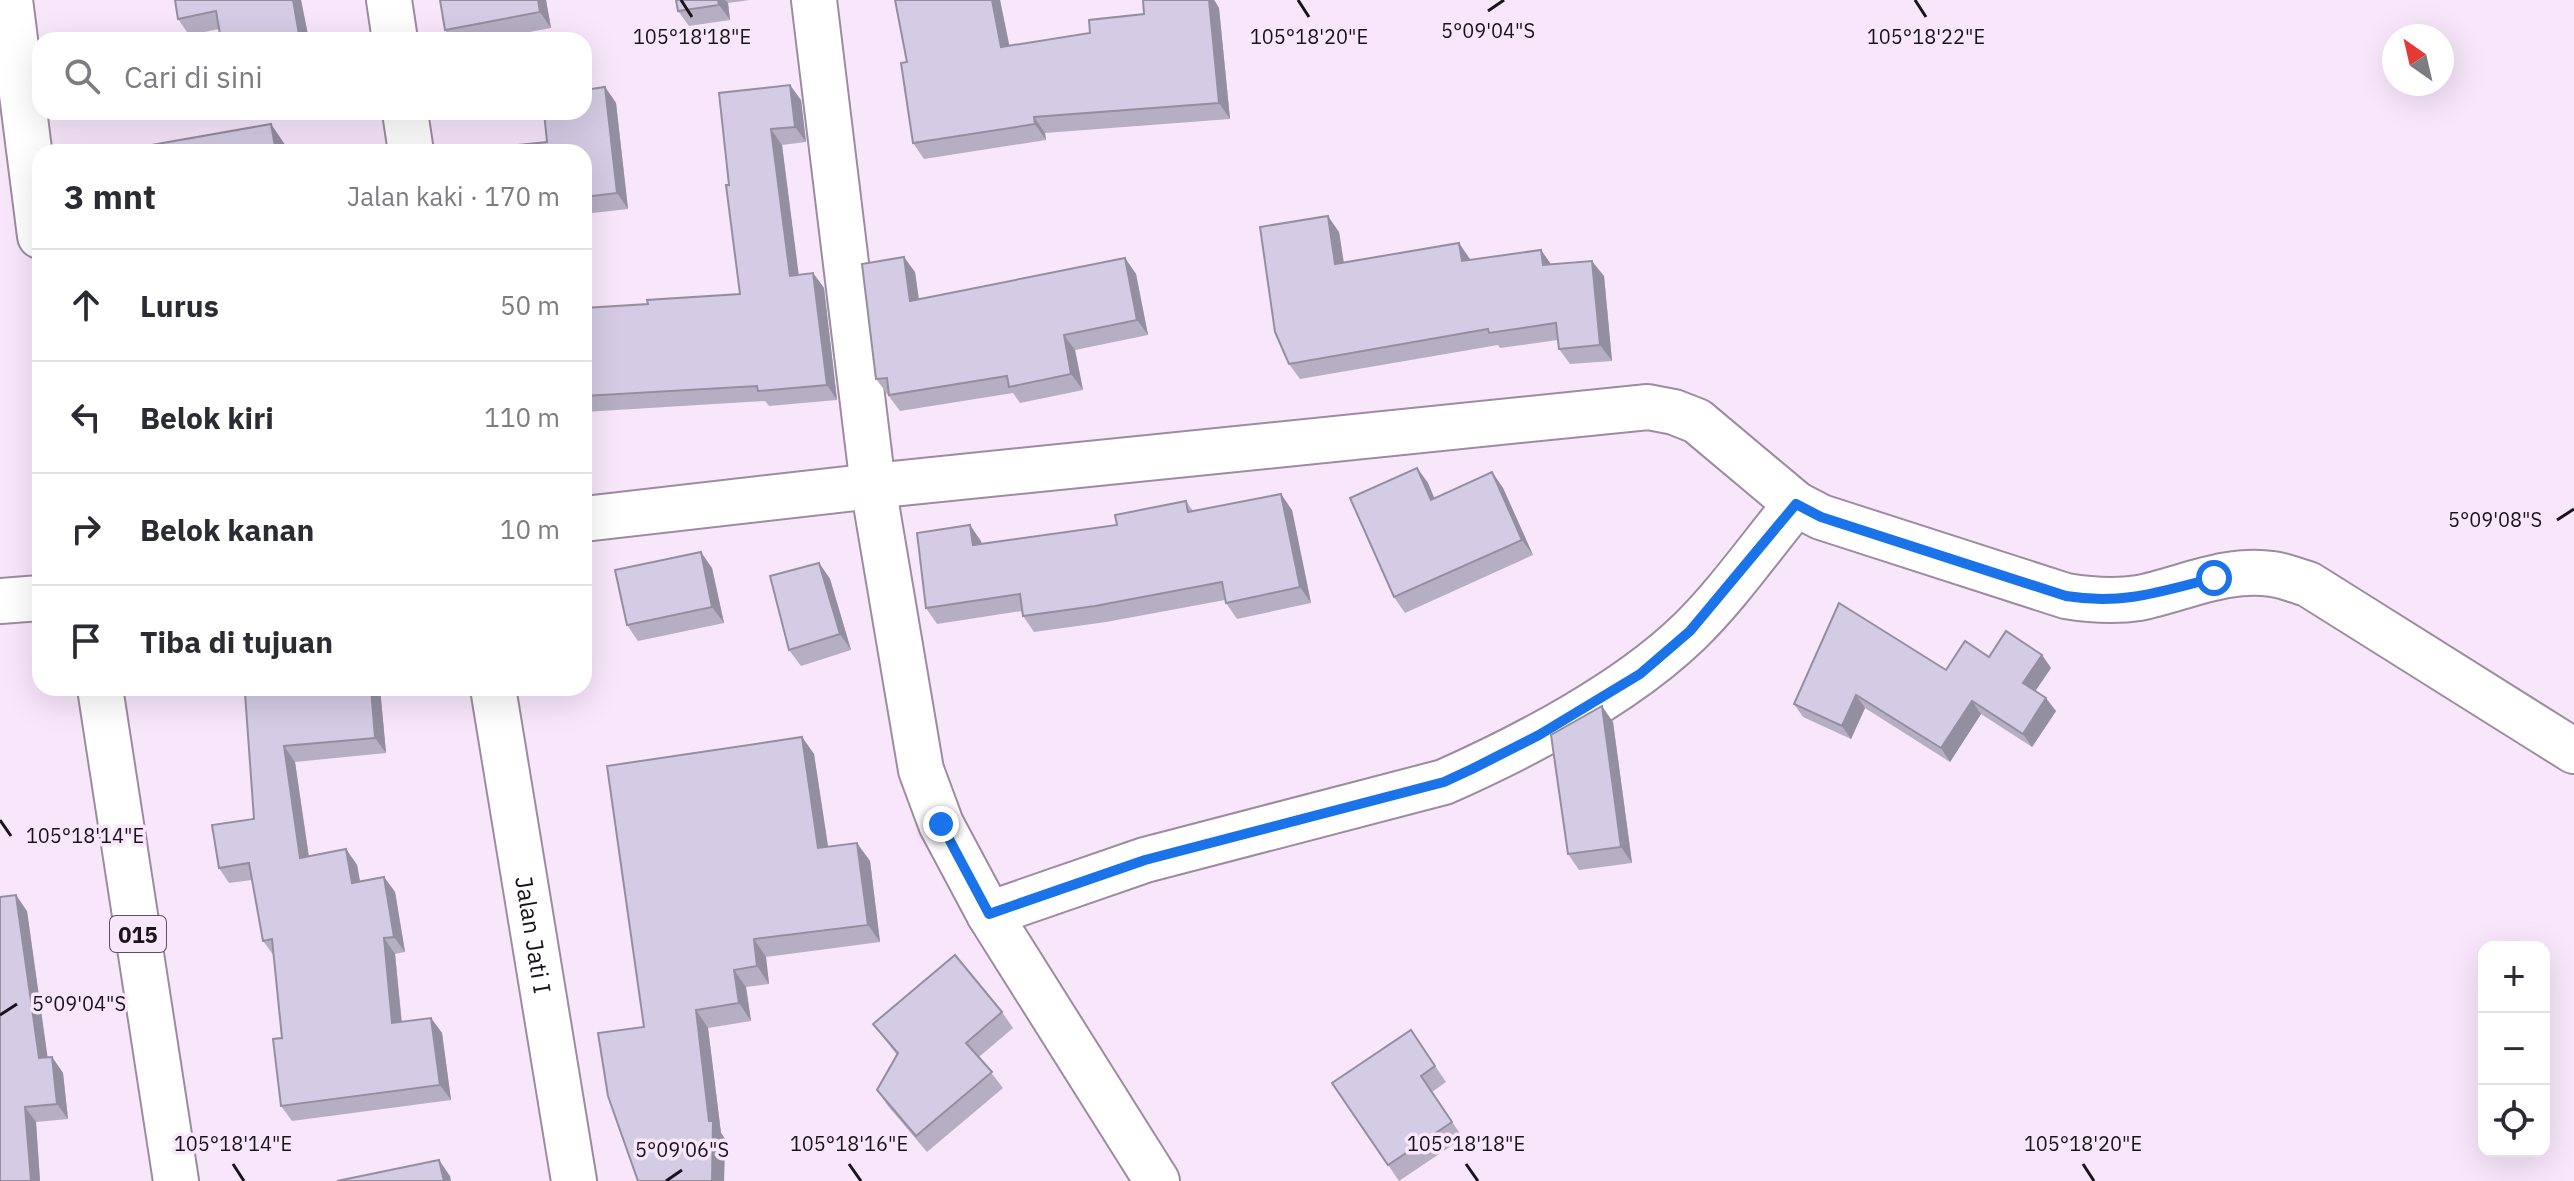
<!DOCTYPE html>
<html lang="id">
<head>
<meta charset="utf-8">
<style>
	body { margin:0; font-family:"IBM Plex Sans",sans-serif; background:#f7f7f7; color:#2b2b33 }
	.controls { position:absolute; right:24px; bottom:24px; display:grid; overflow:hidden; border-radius:16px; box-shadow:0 8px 32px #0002 }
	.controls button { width:72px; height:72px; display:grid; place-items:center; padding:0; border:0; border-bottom:2px solid #e1e1e2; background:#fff; color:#2b2b33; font:40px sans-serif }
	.compass { position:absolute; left:2382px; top:24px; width:72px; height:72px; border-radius:50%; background:#fff; box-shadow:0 8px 32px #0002; rotate:326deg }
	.stop { position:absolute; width:24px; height:24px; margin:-18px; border:6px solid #1a73e8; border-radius:50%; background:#fff }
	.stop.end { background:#1a73e8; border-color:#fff; box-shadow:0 2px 8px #0008 }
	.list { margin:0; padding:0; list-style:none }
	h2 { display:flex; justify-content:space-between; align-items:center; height:104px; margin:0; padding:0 32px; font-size:34px }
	h2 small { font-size:26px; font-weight:400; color:#7c7c81 }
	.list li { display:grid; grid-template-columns:52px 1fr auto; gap:24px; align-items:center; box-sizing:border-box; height:112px; padding:0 32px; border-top:2px solid #e1e1e2 }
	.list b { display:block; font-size:30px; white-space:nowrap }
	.list em { font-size:26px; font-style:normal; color:#7c7c81 }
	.icon { flex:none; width:44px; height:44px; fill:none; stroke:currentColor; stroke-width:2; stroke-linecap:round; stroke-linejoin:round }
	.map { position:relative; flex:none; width:2574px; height:1181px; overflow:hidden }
	.search { position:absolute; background:#fff; box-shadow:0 8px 32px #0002; left:32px; top:32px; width:560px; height:88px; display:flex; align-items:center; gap:20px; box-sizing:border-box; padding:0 28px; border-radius:24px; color:#7c7c81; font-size:30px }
	.panel { position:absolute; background:#fff; box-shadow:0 8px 32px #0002; left:32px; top:144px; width:560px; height:552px; border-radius:24px }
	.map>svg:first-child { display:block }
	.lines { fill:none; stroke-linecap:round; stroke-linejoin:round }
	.minor-casing { stroke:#9d8ca0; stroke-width:48 }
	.primary-casing { stroke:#9d8ca0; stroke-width:48 }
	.minor { stroke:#fff; stroke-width:44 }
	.primary { stroke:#fff; stroke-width:44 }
	.wall { fill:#b6afc4 }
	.shaded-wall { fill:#948fa0 }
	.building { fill:#d4cce4; stroke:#948fa0; stroke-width:2 }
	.route { stroke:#1a73e8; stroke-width:10 }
	.ticks { fill:none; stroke:#19131b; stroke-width:3 }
	.labels { text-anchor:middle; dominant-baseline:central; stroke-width:7; stroke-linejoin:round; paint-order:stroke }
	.shield { fill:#f8e6fb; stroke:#5c525e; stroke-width:2 }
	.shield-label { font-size:22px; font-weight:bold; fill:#19131b }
	.street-label { font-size:24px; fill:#19131b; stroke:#f8e6fb }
	.ticks-label { font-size:20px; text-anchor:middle; fill:#19131b; stroke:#f8e6fb; stroke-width:7; stroke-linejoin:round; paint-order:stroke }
</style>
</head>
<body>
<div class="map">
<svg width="2574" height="1181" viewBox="0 0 2574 1181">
	<rect width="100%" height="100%" fill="#f8e6fb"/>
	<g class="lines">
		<defs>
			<g id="minor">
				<polyline points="389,0 395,40"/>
				<polyline points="814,0 873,486 921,770 941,824 989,914 1157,1181"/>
				<polyline points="405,112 411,152"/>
				<path d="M584,519l289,-33 775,-79 26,5 23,9 99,83 25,13 245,79c24,4 48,6 73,2 44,-9 88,-31 133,-24 12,1 24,7 36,10l266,167"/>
				<polyline points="0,601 40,598"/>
				<path id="s1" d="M493,688l81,493"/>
				<path d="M989,914l156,-54 299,-78c81,-36 182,-89 245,-150 38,-37 73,-87 107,-128"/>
			</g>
			<g id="primary">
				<polyline points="10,0 40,236"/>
				<polyline points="100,688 176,1181"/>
			</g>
		</defs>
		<!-- minor casing -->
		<use href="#minor" class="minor-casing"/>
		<!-- primary casing -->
		<use href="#primary" class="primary-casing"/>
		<!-- minor -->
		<use href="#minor" class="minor"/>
		<!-- primary -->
		<use href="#primary" class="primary"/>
	</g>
	<!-- wall -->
	<g class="wall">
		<polygon points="175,0 301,0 309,40 221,40 219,29 189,35 178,19"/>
		<polygon points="546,0 551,28 487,40 452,40 445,30"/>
		<polygon points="676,0 750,0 728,3 730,20 689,26 678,11"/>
		<polygon points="895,0 1000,0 1009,46 1090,33 1144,14 1143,0 1214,0 1219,8 1230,119 1045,133 1046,140 924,159 913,143 907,62"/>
		<polygon points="605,87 616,103 628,209 584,214 584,152 547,142"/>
		<polygon points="719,93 801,100 806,142 782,145 798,275 813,273 824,288 837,400 769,406 765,401 584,412 584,308 648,304 740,294"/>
		<polygon points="1339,232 1344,262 1470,260 1541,250 1551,264 1604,276 1612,361 1570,364 1559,349 1558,340 1500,348 1498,345 1300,379 1289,364"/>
		<polygon points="1125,258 1136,274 1148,335 1075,350 1083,390 1020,403 1013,393 900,411 876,379 915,272 919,299"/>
		<polygon points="1417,468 1428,483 1434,499 1492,472 1503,488 1533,555 1405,613 1394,597"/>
		<polygon points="1186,501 1193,511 1292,510 1311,603 1237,619 1226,603 1225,600 1106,622 1034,632 1023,616 1022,611 937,624 926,608 981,541 982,544 1117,525"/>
		<polygon points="819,563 830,579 851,650 801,666 789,650"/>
		<polygon points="712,568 724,623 638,641 627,625"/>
		<polygon points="2042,655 2051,668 2035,691 2056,711 2032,747 1981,714 1950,762 1865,708 1851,739 1803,717 1794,704 1946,670 1989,657"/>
		<polygon points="380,688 386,753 295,762 309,856 346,849 357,865 360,881 384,877 395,892 405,952 395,954 402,1022 431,1018 442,1033 451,1100 292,1121 281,1106 282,1038 274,956 263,941 252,880 229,883 219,868 254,819 245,693"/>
		<polygon points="1613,722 1632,863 1579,870 1568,854"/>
		<polygon points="802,737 814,754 828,847 870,861 880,942 766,957 769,984 746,987 751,1021 708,1028 721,1133 725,1139 724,1181 638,1181 644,1027"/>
		<polygon points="27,911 47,1057 52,1057 63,1073 68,1119 36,1122 40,1181 0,1181"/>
		<polygon points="1002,1012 1013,1028 979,1057 1003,1088 927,1152 888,1106 877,1090 897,1055 873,1024"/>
		<polygon points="1411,1030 1446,1082 1432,1092 1463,1138 1399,1181 1332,1083"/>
	</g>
	<!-- shaded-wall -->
	<g class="shaded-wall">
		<polygon points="293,0 301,0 309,40 300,40"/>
		<polygon points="538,0 546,0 551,28 540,12"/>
		<polygon points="718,0 725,0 728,3 730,20 719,5"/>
		<polygon points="992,0 1000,0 1013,63 1001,47"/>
		<polygon points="1209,0 1214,0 1219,8 1230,119 1219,103"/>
		<polygon points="790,85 801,100 806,142 795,127"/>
		<polygon points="605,87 616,103 628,209 617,193"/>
		<polygon points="1034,117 1045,133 1046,140 1035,124"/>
		<polygon points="271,124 286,146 287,152 276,152"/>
		<polygon points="771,129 782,145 801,292 790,276"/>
		<polygon points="1328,216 1339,232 1346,280 1335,264"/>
		<polygon points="1459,243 1470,259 1473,277 1462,261"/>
		<polygon points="1541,250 1552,266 1543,265"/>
		<polygon points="904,257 915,272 921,317 910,301"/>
		<polygon points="1125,258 1136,274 1148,335 1137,320"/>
		<polygon points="1592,261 1604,276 1612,361 1600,345"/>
		<polygon points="813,273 824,288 837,400 827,385"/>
		<polygon points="1064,335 1075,350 1083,390 1071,374"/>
		<polygon points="1417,468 1428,483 1442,516 1431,500"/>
		<polygon points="1492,472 1503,488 1533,555 1522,540"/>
		<polygon points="1281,494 1292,510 1311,603 1300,587"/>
		<polygon points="970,525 981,541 984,561 973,545"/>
		<polygon points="701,552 712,568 724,623 712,607"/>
		<polygon points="819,563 830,579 851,650 840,634"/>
		<polygon points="2042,655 2051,668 2032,696 2023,683"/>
		<polygon points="371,688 380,688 386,753 375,738"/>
		<polygon points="1856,695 1865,708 1851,739 1842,726"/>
		<polygon points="2046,698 2056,711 2032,747 2023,734"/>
		<polygon points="1972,701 1981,714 1950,762 1941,748"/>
		<polygon points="1602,706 1613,722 1632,863 1621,847"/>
		<polygon points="802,737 814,754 831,866 818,848"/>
		<polygon points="284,746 295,762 311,873 300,858"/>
		<polygon points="857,843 870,861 880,942 868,925"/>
		<polygon points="346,849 357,865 363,898 352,883"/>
		<polygon points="384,877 395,892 405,952 394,937"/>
		<polygon points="16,895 27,911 50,1074 39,1058"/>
		<polygon points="384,938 395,954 403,1038 392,1023"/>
		<polygon points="754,939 766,957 769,984 757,966"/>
		<polygon points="734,970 746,987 751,1021 739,1003"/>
		<polygon points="696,1010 708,1028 721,1133 725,1139 724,1181 712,1181 709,1121"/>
		<polygon points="431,1018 442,1033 451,1100 440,1085"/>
		<polygon points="52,1057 63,1073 68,1119 57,1104"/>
		<polygon points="25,1107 36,1122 40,1181 31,1181"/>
		<polygon points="439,1160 450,1176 451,1181 444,1181"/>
	</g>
	<!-- building -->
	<g class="building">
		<polygon points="175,0 293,0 300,40 221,40 216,11 178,19"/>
		<polygon points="440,0 538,0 540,12 445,30"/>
		<polygon points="676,0 718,0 719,5 678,11"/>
		<polygon points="895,0 992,0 1001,47 1090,33 1089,20 1144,14 1143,0 1209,0 1219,103 1034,117 1035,124 913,143 901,63 907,62"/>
		<polygon points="790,85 795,127 771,129 790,276 813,273 827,385 758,391 757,386 584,396 584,308 648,304 647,300 740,294 726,185 729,185 719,93"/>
		<polygon points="605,87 617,193 584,197 584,152 500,152 499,147 547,142 544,112 584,112 584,90"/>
		<polygon points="271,124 276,152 124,152 123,150"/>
		<polygon points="1328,216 1335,264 1459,243 1462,261 1541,250 1543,265 1592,261 1600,345 1559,349 1556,323 1489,333 1488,329 1289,364 1275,332 1260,227"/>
		<polygon points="904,257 910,301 1125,258 1137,320 1064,335 1071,374 1009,387 1007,376 889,395 887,378 876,379 862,264"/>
		<polygon points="1417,468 1431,500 1492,472 1522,540 1394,597 1350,498"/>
		<polygon points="1281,494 1300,587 1226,603 1222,582 1095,606 1023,616 1020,594 926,608 917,533 970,525 973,545 1117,525 1115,515 1186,501 1188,512"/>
		<polygon points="701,552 712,607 627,625 615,570"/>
		<polygon points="819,563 840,634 789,650 770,576"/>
		<polygon points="1839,603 1946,670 1965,641 1989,657 2006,631 2042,655 2023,683 2046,698 2023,734 1972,701 1941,748 1856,695 1842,726 1794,704"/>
		<polygon points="257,688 371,688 375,738 284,746 300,858 346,849 352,883 384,877 394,937 384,938 392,1023 431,1018 440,1085 281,1106 273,1039 282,1038 272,939 263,941 249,863 219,868 212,825 254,819 245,693 258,691"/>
		<polygon points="1602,706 1621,847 1568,854 1551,735"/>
		<polygon points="802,737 818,848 857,843 868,925 754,939 757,966 734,970 739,1003 696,1010 709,1121 713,1121 712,1181 638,1181 608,1096 598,1033 644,1027 607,766"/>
		<polygon points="16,895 39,1058 52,1057 57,1104 25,1107 31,1181 0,1181 0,897"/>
		<polygon points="955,955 1002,1012 966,1043 992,1072 916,1136 877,1090 898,1053 873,1024"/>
		<polygon points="1411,1030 1435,1066 1421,1076 1452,1122 1388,1165 1332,1083"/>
		<polygon points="439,1160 444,1181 337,1181"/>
	</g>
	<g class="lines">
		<!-- route -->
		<path class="route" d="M941,824l48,90 156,-54 299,-78 28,-13 67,-34 101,-61 50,-43 106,-127 25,13 245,79c57,9 93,-4 148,-18"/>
	</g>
	<!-- ticks -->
	<path class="ticks" d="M681,0l11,17M1298,0l11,17M1915,0l11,17M1488,11l16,-11M2557,520l17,-11M0,820l11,16M0,1015l17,-11M233,1164l11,17M849,1164l12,17M1466,1164l12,17M2083,1164l11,17M666,1181l16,-11"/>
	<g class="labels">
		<!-- shield labels -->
		<rect class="shield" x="110" y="916" width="56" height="36" rx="6"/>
		<g class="shield-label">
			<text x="138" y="934">015</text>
		</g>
		<!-- street labels -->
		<g class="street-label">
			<text stroke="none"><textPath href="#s1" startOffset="250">Jalan Jati I</textPath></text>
		</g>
	</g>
	<g class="ticks-label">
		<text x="1488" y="38">5°09'04"S</text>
		<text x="692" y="44">105°18'18"E</text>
		<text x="1309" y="44">105°18'20"E</text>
		<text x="1926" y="44">105°18'22"E</text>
		<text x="2495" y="527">5°09'08"S</text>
		<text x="85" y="843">105°18'14"E</text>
		<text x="79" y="1011">5°09'04"S</text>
		<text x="233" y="1151">105°18'14"E</text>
		<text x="849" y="1151">105°18'16"E</text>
		<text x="1466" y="1151">105°18'18"E</text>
		<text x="2083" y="1151">105°18'20"E</text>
		<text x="682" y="1157">5°09'06"S</text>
	</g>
</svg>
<div class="controls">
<button>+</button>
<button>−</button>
<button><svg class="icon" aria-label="locate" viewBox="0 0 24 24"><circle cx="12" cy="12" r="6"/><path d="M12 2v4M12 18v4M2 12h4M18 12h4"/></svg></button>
</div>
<svg class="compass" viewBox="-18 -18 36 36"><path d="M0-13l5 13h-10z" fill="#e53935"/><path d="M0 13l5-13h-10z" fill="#7c7c81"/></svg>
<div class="stop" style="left:2214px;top:578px"></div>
<div class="stop end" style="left:941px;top:824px"></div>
<div class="search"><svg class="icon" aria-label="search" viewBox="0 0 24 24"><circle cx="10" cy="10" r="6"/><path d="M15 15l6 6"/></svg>Cari di sini</div>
<section class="panel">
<h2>3 mnt<small>Jalan kaki · 170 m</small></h2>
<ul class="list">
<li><svg class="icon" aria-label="ahead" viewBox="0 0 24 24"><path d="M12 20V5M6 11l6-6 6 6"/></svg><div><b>Lurus</b></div><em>50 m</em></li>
<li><svg class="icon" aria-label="left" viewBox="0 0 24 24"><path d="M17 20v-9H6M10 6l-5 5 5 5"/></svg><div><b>Belok kiri</b></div><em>110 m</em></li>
<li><svg class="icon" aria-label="right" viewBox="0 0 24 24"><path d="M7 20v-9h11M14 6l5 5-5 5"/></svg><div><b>Belok kanan</b></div><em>10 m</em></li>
<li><svg class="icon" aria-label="arrive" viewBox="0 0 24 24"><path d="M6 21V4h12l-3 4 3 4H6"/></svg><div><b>Tiba di tujuan</b></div></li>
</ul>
</section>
</div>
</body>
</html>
